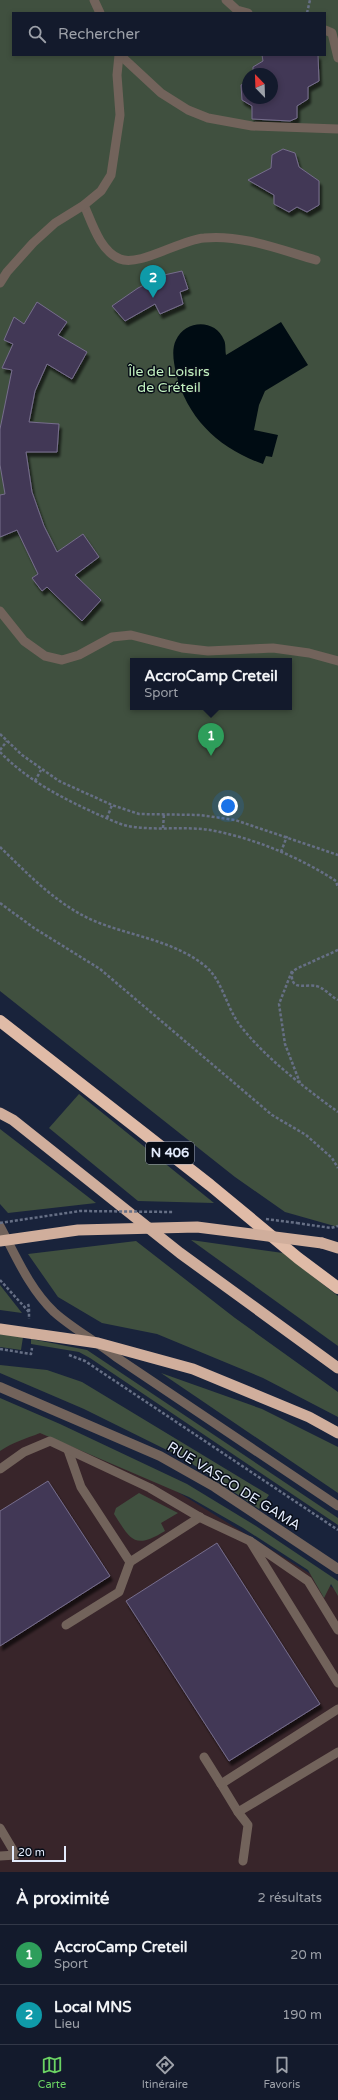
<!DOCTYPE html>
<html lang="fr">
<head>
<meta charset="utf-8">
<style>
	body { margin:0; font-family:"Varela Round",sans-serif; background:#1c2334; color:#f1f3f6 }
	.compass { position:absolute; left:242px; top:68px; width:36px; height:36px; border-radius:50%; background:#131a2c; box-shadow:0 2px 6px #0003; rotate:337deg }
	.scale { position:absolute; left:12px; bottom:10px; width:54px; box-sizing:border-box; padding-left:4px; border:2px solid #e4ecfd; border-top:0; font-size:11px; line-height:14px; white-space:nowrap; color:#e4ecfd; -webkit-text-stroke:3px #080d17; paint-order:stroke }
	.you { position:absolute; left:228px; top:806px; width:14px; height:14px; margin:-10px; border:3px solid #fff; border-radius:50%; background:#1a73e8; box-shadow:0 0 0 6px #1a73e833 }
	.badge { display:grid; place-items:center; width:26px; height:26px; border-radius:50%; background:#6bd363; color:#fff; font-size:13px; font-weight:700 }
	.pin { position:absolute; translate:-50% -33px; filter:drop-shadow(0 1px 2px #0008) }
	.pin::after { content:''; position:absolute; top:21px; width:14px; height:12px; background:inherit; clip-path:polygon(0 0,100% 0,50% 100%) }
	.popup { position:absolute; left:130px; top:658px; width:162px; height:52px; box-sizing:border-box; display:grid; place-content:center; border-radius:0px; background:#131a2c; filter:drop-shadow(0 1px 3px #0005); font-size:13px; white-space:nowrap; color:#9da1a9 }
	.popup b { font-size:15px; color:#f1f3f6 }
	.popup::after { content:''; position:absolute; left:50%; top:100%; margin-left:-8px; border:8px solid transparent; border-top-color:#131a2c }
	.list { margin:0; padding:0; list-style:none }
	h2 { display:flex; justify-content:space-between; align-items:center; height:52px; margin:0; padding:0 16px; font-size:17px }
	h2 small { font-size:13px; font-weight:400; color:#9da1a9 }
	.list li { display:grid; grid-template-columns:26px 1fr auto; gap:12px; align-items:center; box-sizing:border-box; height:60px; padding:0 16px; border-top:1px solid #323848 }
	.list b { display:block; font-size:15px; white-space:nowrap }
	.list p { margin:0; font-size:13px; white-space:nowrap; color:#9da1a9 }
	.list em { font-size:13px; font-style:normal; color:#9da1a9 }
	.icon { flex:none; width:22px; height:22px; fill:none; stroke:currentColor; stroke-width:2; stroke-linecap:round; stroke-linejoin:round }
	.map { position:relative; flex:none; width:338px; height:1872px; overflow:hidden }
	.search { position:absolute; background:#131a2c; box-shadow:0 2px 6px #0003; left:12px; right:12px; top:12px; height:44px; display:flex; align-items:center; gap:10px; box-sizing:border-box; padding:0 14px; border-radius:0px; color:#9da1a9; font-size:15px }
	.sheet { height:172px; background:#131a2c }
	nav { display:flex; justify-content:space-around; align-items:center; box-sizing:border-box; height:56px; border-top:1px solid #323848; background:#131a2c; font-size:11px; color:#9da1a9 }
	nav a { display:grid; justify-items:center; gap:2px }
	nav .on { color:#6bd363 }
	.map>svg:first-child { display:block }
	.industrial { fill:#38252a }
	.green { fill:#40503f; fill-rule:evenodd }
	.water { fill:#000c13 }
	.building { fill:#433957; stroke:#766d8c; filter:url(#shadow) }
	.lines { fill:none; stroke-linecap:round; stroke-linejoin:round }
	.path { stroke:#666f85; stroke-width:2.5; stroke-dasharray:3 2; stroke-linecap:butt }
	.service { stroke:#72635b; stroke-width:9 }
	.tertiary { stroke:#72635b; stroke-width:10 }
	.trunk { stroke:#d0ae9c; stroke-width:11 }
	.motorway { stroke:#e0bba7; stroke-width:12 }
	.path-bridge { stroke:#666f85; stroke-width:2.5; stroke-dasharray:3 2; stroke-linecap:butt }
	.trunk-bridge { stroke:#d0ae9c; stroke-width:11 }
	.labels { text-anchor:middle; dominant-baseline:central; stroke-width:3; stroke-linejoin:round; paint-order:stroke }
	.shield { fill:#080d17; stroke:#a2a9b8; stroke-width:1 }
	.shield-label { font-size:13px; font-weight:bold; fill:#e4ecfd }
	.park-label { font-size:14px; fill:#c2f1c0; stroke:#080d17 }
	.street-label { font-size:14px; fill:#e4ecfd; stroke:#080d17 }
</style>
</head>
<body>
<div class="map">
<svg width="338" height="1872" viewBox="0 0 338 1872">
	<defs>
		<filter id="shadow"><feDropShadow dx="2.5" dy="4.5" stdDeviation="1" flood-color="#0009"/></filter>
	</defs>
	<rect width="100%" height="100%" fill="#19233b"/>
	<!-- industrial -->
	<polygon class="industrial" points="0,1402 97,1442 338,1591 338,1872 0,1872"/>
	<!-- green -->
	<g class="green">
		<path d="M0,0h338v1227l-53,-15 -50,-35 -235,-186zM13,13h312v42h-312zM248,74h24v24h-24zM133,661h156v46h-156z"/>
		<polygon points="79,1094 214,1203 138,1201 49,1128"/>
		<polygon points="0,1129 96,1203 8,1213 0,1204"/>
		<polygon points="191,1240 283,1253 338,1296 338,1346"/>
		<polygon points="136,1241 235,1318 338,1392 338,1417 263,1378 157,1334 102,1323 58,1297 28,1254"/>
		<polygon points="0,1285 22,1313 0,1310"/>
		<polygon points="0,1334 23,1337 21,1350 0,1347"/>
		<polygon points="31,1339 87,1350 338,1518 338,1525 90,1358 79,1352 31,1344"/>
		<polygon points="0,1365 47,1370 82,1382 269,1495 259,1509 185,1459 84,1409 0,1373"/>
		<polygon points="161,1373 262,1409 338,1447 338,1493"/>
		<path d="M0,1398l60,26 127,60 69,42 82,55v15l-7,-12 -7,14 -16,-28 -65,-42 -54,-31 -149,-64c-15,6 -27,9 -40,18z"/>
		<path d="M139,1493l39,20 -17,10 4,8c-31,19 -34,9 -51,-17l2,-6z"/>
	</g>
	<!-- water -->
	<path class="water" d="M281,322l27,43 -43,26 -6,14 -5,25 24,5 -6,22 -6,-1 -3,8c-43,-15 -76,-45 -87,-91 -2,-10 -5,-23 0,-33 9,-20 39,-22 48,0 2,4 1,10 2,15z"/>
	<!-- building -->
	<g class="building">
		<polygon points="262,55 318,55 319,81 308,87 308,99 297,106 297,118 290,121 252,119 252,106 242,100 241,85 248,82 248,98 272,98 272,74 253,74 253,67 263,61"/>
		<polygon points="283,149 295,153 299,167 319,181 319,205 307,212 297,207 289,212 274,204 274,195 248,180 271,168 272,155"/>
		<polygon points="182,271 188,289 180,292 183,304 160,314 155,304 125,321 112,306 138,288 164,275"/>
		<polygon points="37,302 67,322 58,335 87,352 72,379 47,364 35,391 29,422 59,424 57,452 26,452 32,492 44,526 57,552 83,534 99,557 75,575 101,600 82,621 47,587 42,591 32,578 38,574 17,530 0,537 0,495 5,494 0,465 0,429 12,370 2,368 13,344 4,340 14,317 24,324"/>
		<polygon points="48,1481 110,1576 0,1646 0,1511"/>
		<polygon points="217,1543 320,1704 229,1761 126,1601"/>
	</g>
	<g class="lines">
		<!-- path -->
		<g class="path">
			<polyline points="307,13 310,0"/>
			<polyline points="0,734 22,755 59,781 112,805 139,814 200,815 235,820 338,855"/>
			<polyline points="0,750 7,741"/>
			<path d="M0,752c27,28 62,46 97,62 10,4 21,10 31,12 27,5 55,0 82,4 44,8 89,27 126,51l2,7"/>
			<polyline points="35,781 41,770"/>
			<polyline points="107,818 112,805"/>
			<polyline points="163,828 164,814"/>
			<path d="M0,847c28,27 55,56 92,73 37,16 78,19 112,45 18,14 22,41 35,59 26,34 65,63 99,88"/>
			<polyline points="281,852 287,836"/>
			<polyline points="0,903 34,928 100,969 272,1115 306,1135 332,1158 338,1168"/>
			<path d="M338,950l-40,18c-4,2 -7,4 -6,10 1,12 15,6 24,8 9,2 14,10 22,14"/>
			<polyline points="292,971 279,1004 285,1044 300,1083"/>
			<polyline points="297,1223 331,1228 338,1226"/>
			<polyline points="0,1280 29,1312"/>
			<polyline points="28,1304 29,1307 29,1319"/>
			<polyline points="0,1349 31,1354 32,1348"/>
			<polyline points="69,1355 85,1361 338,1530"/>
		</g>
		<!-- service -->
		<g class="service">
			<polyline points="94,0 100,13"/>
			<polyline points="226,0 237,10 248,13"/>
			<polyline points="325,30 332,33 338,58"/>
			<polyline points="120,55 161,93 188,110 208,118 252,126 338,129"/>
			<path d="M84,205c8,18 16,46 36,54 19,8 60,-19 84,-21 37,-4 77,12 112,22"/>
			<polyline points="0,283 7,272 33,243 55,223 84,205 101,191 111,175 120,115 117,75 119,55"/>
			<polyline points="0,611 24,641 45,656 62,660 79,655 112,637 131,635 182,648 208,651 273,648 309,653 338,661"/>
			<path d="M0,1226c16,30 29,62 54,86 19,17 42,29 62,45l222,149"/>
			<polyline points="68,1450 81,1487 130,1562 200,1517"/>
			<polyline points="0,1469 24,1452 50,1441 150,1488 201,1518 250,1541"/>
			<polyline points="66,1625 119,1592 130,1562"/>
			<polyline points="338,1630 308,1581 250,1541 338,1683"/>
			<polyline points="338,1709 221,1784 238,1812 338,1752"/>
			<polyline points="204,1757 221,1784"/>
			<polyline points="238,1812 248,1825 243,1861"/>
			<polyline points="0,1828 16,1855 0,1856"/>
		</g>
		<!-- tertiary -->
		<polyline class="tertiary" points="0,1387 160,1456 215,1487 338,1569"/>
		<!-- trunk -->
		<g class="trunk">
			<polyline points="0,1113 13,1120 180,1253 338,1368"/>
			<polyline points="322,1243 338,1248"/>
			<polyline points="0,1329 98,1343 193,1369 309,1417 338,1433"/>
		</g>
		<!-- motorway -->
		<polyline class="motorway" points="0,1021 210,1185 298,1258 338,1288"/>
		<!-- path-bridge -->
		<g class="path-bridge">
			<polyline points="266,1219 297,1223"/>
			<polyline points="0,1223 80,1211 173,1212"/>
		</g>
		<!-- trunk-bridge -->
		<polyline class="trunk-bridge" points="0,1241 78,1230 197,1227 322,1243"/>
	</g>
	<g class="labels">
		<!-- shield labels -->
		<rect class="shield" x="146" y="1142" width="48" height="22" rx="3"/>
		<g class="shield-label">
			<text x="170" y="1153">N 406</text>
		</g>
		<!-- park labels -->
		<g class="park-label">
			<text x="169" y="371">Île de Loisirs<tspan x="169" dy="16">de Créteil</tspan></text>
		</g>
		<!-- street labels -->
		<g class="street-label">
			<text transform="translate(234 1486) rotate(32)">RUE VASCO DE GAMA</text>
		</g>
	</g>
</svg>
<svg class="compass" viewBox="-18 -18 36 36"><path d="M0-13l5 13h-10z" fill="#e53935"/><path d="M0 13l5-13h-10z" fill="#9da1a9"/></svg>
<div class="scale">20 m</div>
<div class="you"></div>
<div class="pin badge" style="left:211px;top:756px;background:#2e9e5b">1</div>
<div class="popup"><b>AccroCamp Creteil</b>Sport</div>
<div class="pin badge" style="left:153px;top:298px;background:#0f9aa8">2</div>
<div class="search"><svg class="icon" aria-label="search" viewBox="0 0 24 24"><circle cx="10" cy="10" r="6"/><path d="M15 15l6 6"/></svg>Rechercher</div>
</div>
<section class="sheet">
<h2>À proximité<small>2 résultats</small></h2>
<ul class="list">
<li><span class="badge" style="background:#2e9e5b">1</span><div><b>AccroCamp Creteil</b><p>Sport</p></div><em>20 m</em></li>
<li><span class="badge" style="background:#0f9aa8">2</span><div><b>Local MNS</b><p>Lieu</p></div><em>190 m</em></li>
</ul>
</section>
<nav>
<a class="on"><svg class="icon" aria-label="map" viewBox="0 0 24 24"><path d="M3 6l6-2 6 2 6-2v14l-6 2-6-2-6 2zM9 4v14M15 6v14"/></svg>Carte</a>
<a><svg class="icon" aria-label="directions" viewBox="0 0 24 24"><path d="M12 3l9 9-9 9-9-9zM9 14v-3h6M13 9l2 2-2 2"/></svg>Itinéraire</a>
<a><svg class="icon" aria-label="saved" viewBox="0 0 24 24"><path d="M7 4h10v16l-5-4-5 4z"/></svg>Favoris</a>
</nav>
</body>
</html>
